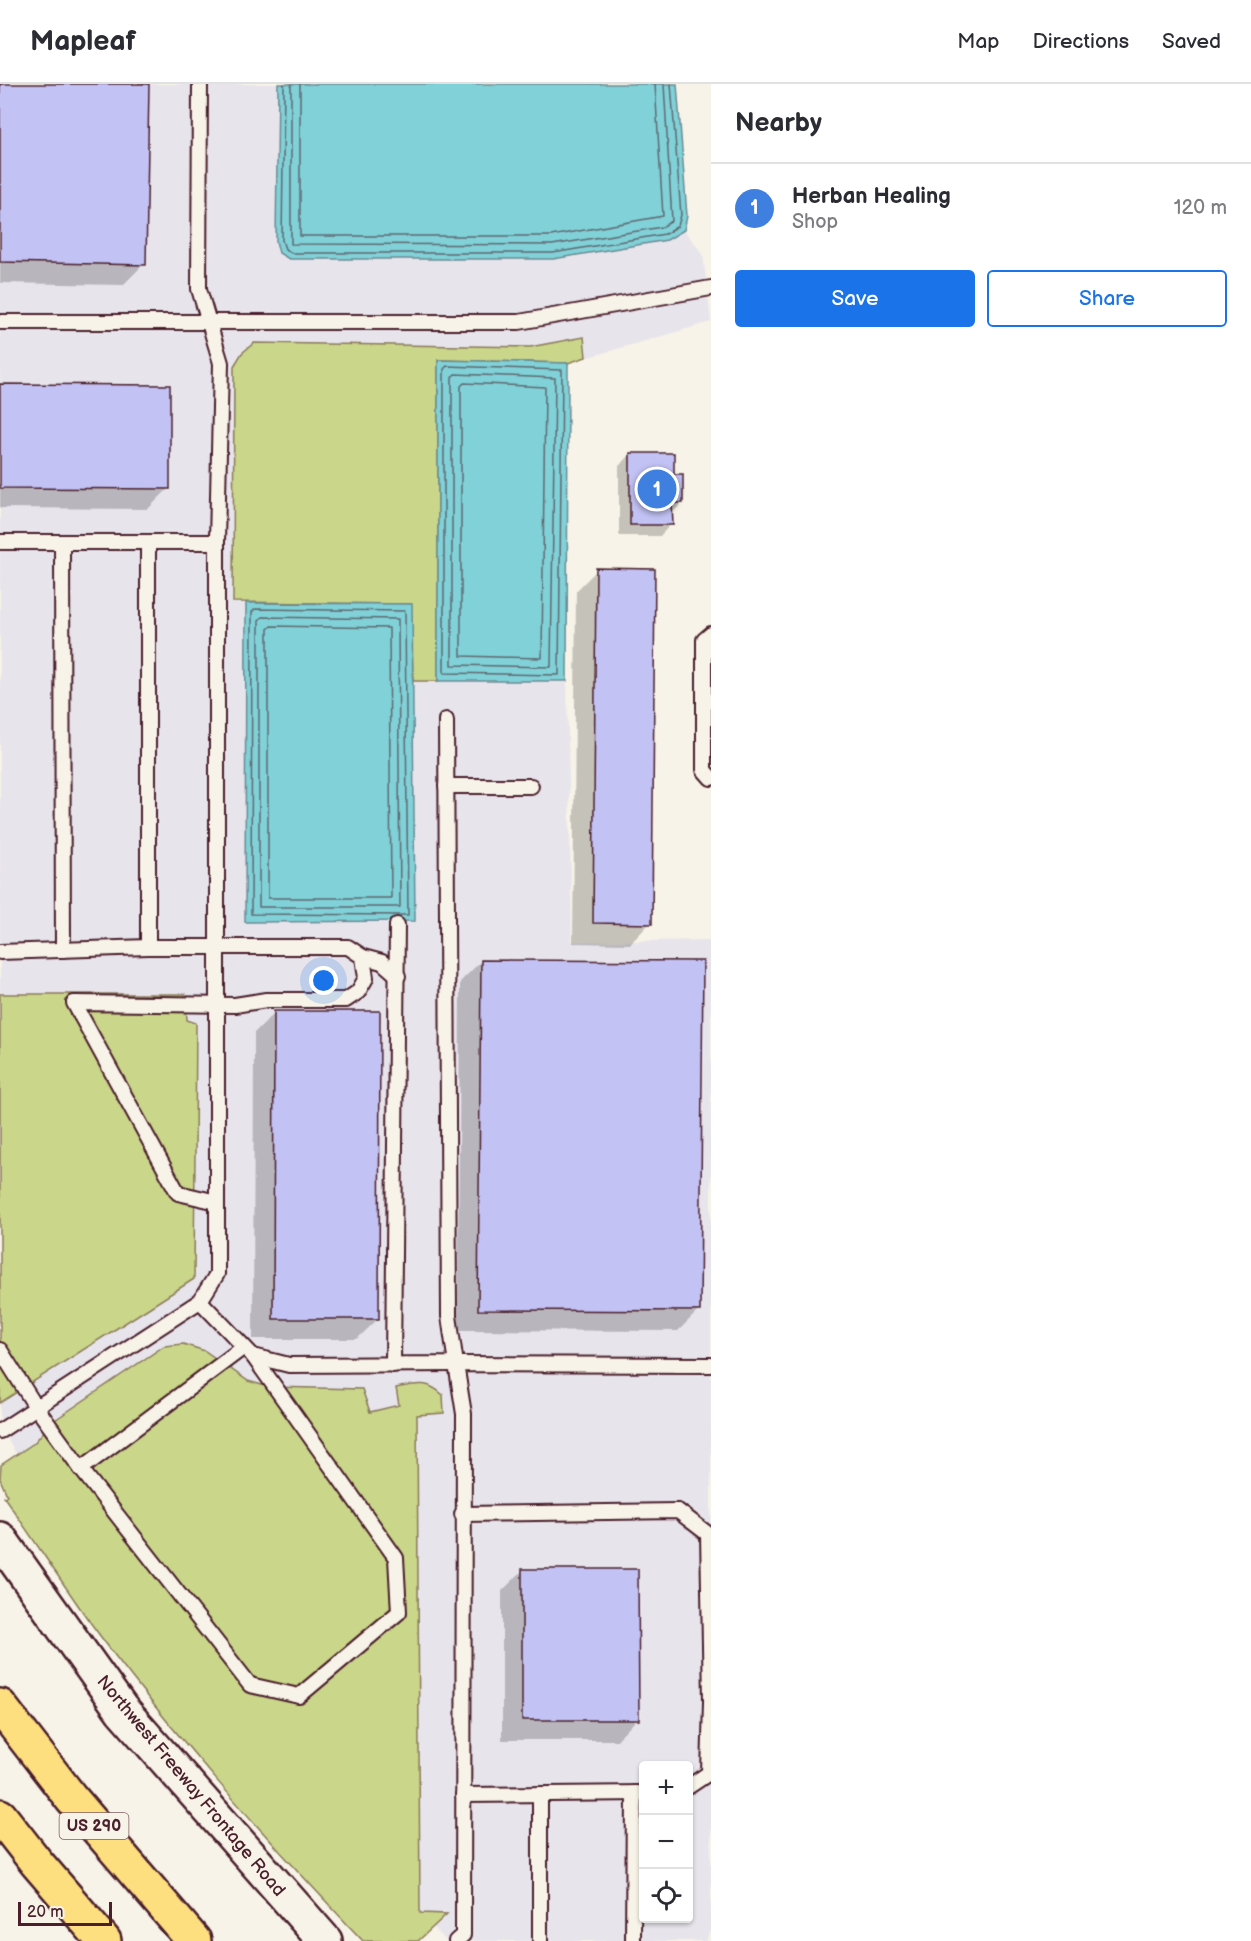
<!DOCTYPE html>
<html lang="en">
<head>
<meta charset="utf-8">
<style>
	body { margin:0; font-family:"Balsamiq Sans",sans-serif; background:#f2f2f3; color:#2b2b33 }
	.controls { position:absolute; right:18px; bottom:18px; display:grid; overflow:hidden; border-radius:6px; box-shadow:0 2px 4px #0004 }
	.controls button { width:54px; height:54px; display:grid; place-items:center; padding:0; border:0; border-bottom:2px solid #e1e1e2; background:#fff; color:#2b2b33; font:30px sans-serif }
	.scale { position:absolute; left:18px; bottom:15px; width:94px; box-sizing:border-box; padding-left:6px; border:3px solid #4a1f2b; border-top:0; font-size:16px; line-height:21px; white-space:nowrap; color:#4a1f2b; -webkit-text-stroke:4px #f7f3e8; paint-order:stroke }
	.you { position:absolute; left:324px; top:897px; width:21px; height:21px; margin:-15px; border:4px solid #fff; border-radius:50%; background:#1a73e8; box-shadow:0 0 0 9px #1a73e833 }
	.badge { display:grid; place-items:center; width:39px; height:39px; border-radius:50%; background:#1a73e8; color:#fff; font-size:20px; font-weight:700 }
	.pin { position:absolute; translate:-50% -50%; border:3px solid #fff; box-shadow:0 2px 6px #0006 }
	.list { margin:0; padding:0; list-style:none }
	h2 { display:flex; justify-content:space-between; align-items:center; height:78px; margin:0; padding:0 24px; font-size:26px }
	h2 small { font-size:20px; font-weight:400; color:#7c7c81 }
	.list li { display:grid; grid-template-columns:39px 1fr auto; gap:18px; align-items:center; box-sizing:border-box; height:90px; padding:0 24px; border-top:2px solid #e1e1e2 }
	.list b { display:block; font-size:22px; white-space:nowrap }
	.list p { margin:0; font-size:20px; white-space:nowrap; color:#7c7c81 }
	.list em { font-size:20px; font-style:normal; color:#7c7c81 }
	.actions { display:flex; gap:12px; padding:18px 24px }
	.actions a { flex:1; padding:14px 0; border:2px solid #1a73e8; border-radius:6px; text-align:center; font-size:21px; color:#1a73e8 }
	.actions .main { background:#1a73e8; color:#fff }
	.icon { flex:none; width:33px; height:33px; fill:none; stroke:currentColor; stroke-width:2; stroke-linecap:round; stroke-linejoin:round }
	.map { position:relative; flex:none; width:711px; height:1857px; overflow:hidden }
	header { display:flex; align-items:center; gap:36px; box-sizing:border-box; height:84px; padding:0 30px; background:#fff; border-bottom:2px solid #e1e1e2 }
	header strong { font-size:28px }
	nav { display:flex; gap:33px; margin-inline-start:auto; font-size:21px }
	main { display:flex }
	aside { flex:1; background:#fff }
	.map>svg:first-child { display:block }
	.built { fill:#e7e4ec; fill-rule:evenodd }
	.green { fill:#cad689; stroke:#8a7a5a; stroke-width:1.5 }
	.water { fill:#80d2d8; stroke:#6a8a93; stroke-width:1.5 }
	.shadow { fill:#0003 }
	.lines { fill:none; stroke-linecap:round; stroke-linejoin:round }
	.shore { stroke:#606770; stroke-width:1.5 }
	.building { fill:#c2c2f4; stroke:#4a1f2b; stroke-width:1.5 }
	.lane-casing { stroke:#4a1f2b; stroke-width:18 }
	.secondary-casing { stroke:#4a1f2b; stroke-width:38 }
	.highway-casing { stroke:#4a1f2b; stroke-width:38 }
	.lane { stroke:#f7f3e8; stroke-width:14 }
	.secondary { stroke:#f7f3e8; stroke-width:33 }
	.highway { stroke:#fddf80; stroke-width:33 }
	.labels { text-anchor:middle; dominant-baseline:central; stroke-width:6; stroke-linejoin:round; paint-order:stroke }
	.shield { fill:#f7f3e8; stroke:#7e5f64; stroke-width:1.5 }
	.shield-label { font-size:16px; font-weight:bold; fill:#4a1f2b }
	.street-label { font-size:18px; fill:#4a1f2b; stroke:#f7f3e8 }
</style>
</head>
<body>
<header>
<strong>Mapleaf</strong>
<nav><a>Map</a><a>Directions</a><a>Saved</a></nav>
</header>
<main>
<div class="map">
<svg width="711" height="1857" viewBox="0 0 711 1857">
	<rect width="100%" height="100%" fill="#f7f3e8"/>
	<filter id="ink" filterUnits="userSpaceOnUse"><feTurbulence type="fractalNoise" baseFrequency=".0167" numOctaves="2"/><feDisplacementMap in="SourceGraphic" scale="12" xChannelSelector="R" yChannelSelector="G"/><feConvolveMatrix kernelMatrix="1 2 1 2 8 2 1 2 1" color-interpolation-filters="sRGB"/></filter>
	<g filter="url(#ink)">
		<!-- built -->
		<path class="built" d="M0,0h278l-2,157 391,-1 17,-10 19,24 8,68 -143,41 -130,-3 -192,243 -1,319 170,-1 -2,-240h154l5,261 139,-2v988l-5,13h-260l-410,-456 -36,-57zM644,1682h44v152h-44z"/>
		<!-- green -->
		<g class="green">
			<polygon points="584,253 586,273 568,279 438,276 438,597 413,597 411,520 233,518 234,282 242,269 254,259 530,263"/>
			<polygon points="0,910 185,910 187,936 196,939 194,1195 0,1319"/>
			<path d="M183,1260l22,7 43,30 21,6 93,2 8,23 29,-7 -3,-17c21,-4 31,-8 47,7l1,18 -27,2 3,498 27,1 -29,27h-55c-97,-103 -193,-209 -276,-323 -28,-40 -55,-81 -83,-121l3,-2 -7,-16 1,-14 33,-22 18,-21 112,-76z"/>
		</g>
		<!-- water -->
		<g class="water">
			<polygon points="278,0 677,0 687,132 684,146 667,156 553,175 289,175 279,169 276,157"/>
			<polygon points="438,276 568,279 567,597 438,597"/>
			<polygon points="246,519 412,520 415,837 245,838"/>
		</g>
		<!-- shadow -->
		<g class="shadow">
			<polygon points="0,0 148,0 144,180 123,201 0,199"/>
			<polygon points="0,302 169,404 148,425 0,424"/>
			<polygon points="630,371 673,392 682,419 671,430 671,440 660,452 619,452 619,382"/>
			<polygon points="597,486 650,839 630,860 573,859 576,507"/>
			<polygon points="481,877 698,1227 678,1247 458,1246 460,898"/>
			<polygon points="274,929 378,1235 357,1255 253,1255 254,949"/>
			<polygon points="522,1487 637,1635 617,1656 502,1656 502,1507"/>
		</g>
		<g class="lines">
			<!-- shore -->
			<g class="shore">
				<polyline points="284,0 282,156 285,165 292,169 553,169 665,150 678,142 681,131 671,0"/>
				<polyline points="291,0 291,160 552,161 662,143 672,137 664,0"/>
				<polyline points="300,0 300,152 551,152 663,132 655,0"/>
				<polygon points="447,282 562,286 559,591 444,589 444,285"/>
				<polygon points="455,290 555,294 551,583 452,581 452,293"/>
				<polygon points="464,299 545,303 542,574 461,572 461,302"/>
				<polygon points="255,525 405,527 408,831 251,830 252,528"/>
				<polygon points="262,533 398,535 400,823 259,823 259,536"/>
				<polygon points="271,542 389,544 391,814 268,814 268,545"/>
			</g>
		</g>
		<!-- building -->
		<g class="building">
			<polygon points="0,0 149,0 146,181 0,178"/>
			<polygon points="0,300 170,301 170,405 0,404"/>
			<polygon points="630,369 674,369 674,390 683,390 683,419 672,419 673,441 630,441"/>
			<polygon points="596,484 655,485 652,840 593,839"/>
			<polygon points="481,876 703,877 700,1227 478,1226"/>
			<polygon points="274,927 380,927 379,1235 273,1235"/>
			<polygon points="522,1485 638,1485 639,1636 522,1636"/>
		</g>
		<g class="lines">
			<defs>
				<g id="lane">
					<polyline points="200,0 199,205 221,279 217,458 217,1190 200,1217"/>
					<polyline points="0,238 519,238 711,204"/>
					<polyline points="0,458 217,458"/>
					<polyline points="62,458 63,866"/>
					<polyline points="148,458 148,863"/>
					<polyline points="711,550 704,556 704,686 711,694"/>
					<polyline points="446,702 531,702"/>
					<polyline points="0,868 148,863 348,863 363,873 382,878 398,892"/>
					<polyline points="217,1118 178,1109 74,919 235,921 266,916 346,916 358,908 366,894 363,873"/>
					<polyline points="0,1266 36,1323 81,1385 250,1601 299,1612 399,1528 396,1474 253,1272"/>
					<polyline points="393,1281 397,841"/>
					<polyline points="0,1347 200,1217 253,1272 289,1281 456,1280 449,1232 446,636"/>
					<polyline points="81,1385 244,1263"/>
					<polyline points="462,1430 678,1427 708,1450 711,1617"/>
					<polyline points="688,1703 709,1689 711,1618"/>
					<polyline points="540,1710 540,1857"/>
					<polyline points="463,1711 644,1709"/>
					<polyline points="456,1857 463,1851 464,1330 456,1280 711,1281"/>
					<polyline points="633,1857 634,1709"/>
				</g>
				<polyline id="secondary" points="0,1455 122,1626 325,1857"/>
				<g id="highway">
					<polyline points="0,1622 71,1714 194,1857"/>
					<polyline points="0,1732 36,1778 104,1857"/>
				</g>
			</defs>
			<!-- lane casing -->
			<use href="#lane" class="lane-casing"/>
			<!-- secondary casing -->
			<use href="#secondary" class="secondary-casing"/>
			<!-- highway casing -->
			<use href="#highway" class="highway-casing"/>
			<!-- lane -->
			<use href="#lane" class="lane"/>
			<!-- secondary -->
			<use href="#secondary" class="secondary"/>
			<!-- highway -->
			<use href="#highway" class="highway"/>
		</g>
	</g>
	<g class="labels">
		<!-- shield labels -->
		<rect class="shield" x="59.5" y="1729" width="69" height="26" rx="4.5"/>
		<g class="shield-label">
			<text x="94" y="1742">US 290</text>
		</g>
		<!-- street labels -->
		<g class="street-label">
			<text transform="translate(191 1702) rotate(50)">Northwest Freeway Frontage Road</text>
		</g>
	</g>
</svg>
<div class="controls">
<button>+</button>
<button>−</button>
<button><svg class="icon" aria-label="locate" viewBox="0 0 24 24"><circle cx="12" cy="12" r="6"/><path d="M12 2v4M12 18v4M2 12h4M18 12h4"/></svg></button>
</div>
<div class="scale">20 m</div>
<div class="you"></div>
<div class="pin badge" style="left:657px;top:405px;background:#3f7fe0">1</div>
</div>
<aside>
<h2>Nearby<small></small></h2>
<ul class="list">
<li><span class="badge" style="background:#3f7fe0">1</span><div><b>Herban Healing</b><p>Shop</p></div><em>120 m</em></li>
</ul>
<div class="actions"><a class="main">Save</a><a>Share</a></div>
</aside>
</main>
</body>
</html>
